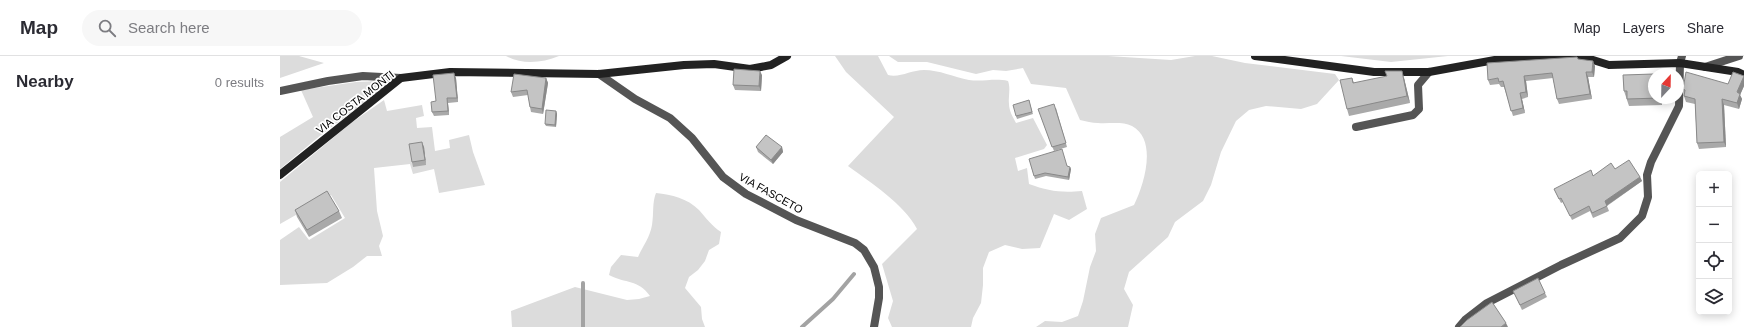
<!DOCTYPE html>
<html lang="en">
<head>
<meta charset="utf-8">
<style>
	body { margin:0; font-family:Helvetica,sans-serif; background:#f7f7f7; color:#2b2b33 }
	.controls { position:absolute; right:12px; bottom:12px; display:grid; overflow:hidden; border-radius:6px; box-shadow:0 2px 10px #0003 }
	.controls button { width:36px; height:36px; display:grid; place-items:center; padding:0; border:0; border-bottom:1px solid #e1e1e2; background:#fff; color:#2b2b33; font:20px sans-serif }
	.compass { position:absolute; left:1368px; top:12px; width:36px; height:36px; border-radius:50%; background:#fff; box-shadow:0 2px 10px #0003; rotate:22deg }
	.list { margin:0; padding:0; list-style:none }
	h2 { display:flex; justify-content:space-between; align-items:center; height:52px; margin:0; padding:0 16px; font-size:17px }
	h2 small { font-size:13px; font-weight:400; color:#7c7c81 }
	.icon { flex:none; width:22px; height:22px; fill:none; stroke:currentColor; stroke-width:2; stroke-linecap:round; stroke-linejoin:round }
	.map { position:relative; flex:none; width:1464px; height:271px; overflow:hidden }
	header { display:flex; align-items:center; gap:24px; box-sizing:border-box; height:56px; padding:0 20px; background:#fff; border-bottom:1px solid #e1e1e2 }
	header strong { font-size:19px }
	nav { display:flex; gap:22px; margin-inline-start:auto; font-size:14px }
	.search { width:280px; height:36px; background:#f7f7f7; display:flex; align-items:center; gap:10px; box-sizing:border-box; padding:0 14px; border-radius:22px; color:#7c7c81; font-size:15px }
	main { display:flex }
	aside { flex:1; background:#fff }
	.map>svg:first-child { display:block }
	.green { fill:#dcdcdc }
	.lines { fill:none; stroke-linecap:round; stroke-linejoin:round }
	.stream { stroke:#a3a3a3; stroke-width:4 }
	.street { stroke:#555; stroke-width:8 }
	.secondary { stroke:#222; stroke-width:8 }
	.wall { fill:#a9a9a9 }
	.shaded-wall { fill:#898989 }
	.building { fill:#c4c4c4; stroke:#898989 }
	.labels { text-anchor:middle; dominant-baseline:central; stroke-width:3.5; stroke-linejoin:round; paint-order:stroke }
	.street-label { font-size:11px; fill:#000; stroke:#fff }
</style>
</head>
<body>
<header>
<strong>Map</strong>
<div class="search"><svg class="icon" aria-label="search" viewBox="0 0 24 24"><circle cx="10" cy="10" r="6"/><path d="M15 15l6 6"/></svg>Search here</div>
<nav><a>Map</a><a>Layers</a><a>Share</a></nav>
</header>
<main>
<aside>
<h2>Nearby<small>0 results</small></h2>
<ul class="list">
</ul>
</aside>
<div class="map">
<svg width="1464" height="271" viewBox="0 0 1464 271">
	<rect width="100%" height="100%" fill="#fff"/>
	<!-- green -->
	<g class="green">
		<polygon points="0,0 19,0 44,7 0,22"/>
		<path d="M226,0h53c-17,7 -37,9 -53,0z"/>
		<path d="M555,0h43l10,19c12,3 23,-5 36,-5 15,0 30,7 45,10 13,2 26,-2 39,1 3,8 0,15 1,23 0,7 4,13 7,19l17,-5 14,27 -3,4 -29,9 3,13 9,-3 2,16c19,7 32,9 53,7l5,18 -18,11 -15,-6 -14,34 -18,1 -17,-4 -16,7 -6,16v17l-2,18 -8,15 -2,9h-79l-4,-9 5,-17 -11,-37 35,-35c-13,-25 -46,-46 -69,-63l46,-49 -48,-45z"/>
		<path d="M609,0h219l63,4 24,-4h17l33,7 90,11 4,6 -22,24 -16,5 -35,-3 -17,4 -13,11 -15,31 -10,33 -8,16 -28,21 -7,15 -39,35 -5,17 9,16 -5,22h-92l9,-6 17,1 16,-6 5,-15 7,-34 6,-16 -1,-17 6,-16 33,-13c10,-20 24,-65 -2,-79 -10,-5 -23,-2 -34,-3 -6,0 -12,-2 -18,-3l-14,-32 -35,-4 -8,-16 -17,3 -13,-1 -17,4 -49,-12h-29z"/>
		<polygon points="1061,0 1168,0 1111,6"/>
		<polygon points="98,25 103,25 105,30 102,33 41,79 0,113 0,81 33,61 21,34 76,26"/>
		<polygon points="104,44 107,55 142,49 144,60 136,62 137,72 152,71 155,95 170,92 169,84 189,79 193,96 205,129 159,137 154,113 133,118 130,108 94,112 97,155 103,180 99,190 102,200 87,200 73,211 47,227 0,229 0,184 19,171 29,184 65,162 51,139 0,168 0,126 71,67"/>
		<path d="M376,137c16,2 31,5 43,17 7,8 13,16 22,22l-2,12 -10,6 -4,11 -7,9 -9,7 -4,11 16,19 1,12 3,8h-193l-1,-16 64,-24 52,13 12,-1 11,-3c-12,-17 -24,-12 -41,-21l2,-8 10,-12 17,2c5,-11 12,-20 14,-32 2,-12 0,-22 4,-32z"/>
	</g>
	<g class="lines">
		<!-- stream -->
		<g class="stream">
			<polyline points="303,227 303,271"/>
			<polyline points="522,271 553,243 574,218"/>
		</g>
		<!-- street -->
		<g class="street">
			<polyline points="1425,11 1459,0"/>
			<polyline points="319,18 355,43 390,62 412,82 443,121 466,138 516,164 575,187 584,194 594,211 599,231 599,242 594,271"/>
			<polyline points="0,35 48,25 83,20 121,22"/>
			<polyline points="1076,71 1133,59 1139,53 1138,29 1149,16"/>
			<polyline points="1179,271 1185,264 1207,247 1281,209 1340,182 1362,160 1368,141 1367,119 1371,106 1399,50 1400,7 1402,0"/>
		</g>
		<!-- secondary -->
		<g class="secondary">
			<polyline points="975,0 1094,16 1149,16 1220,3 1300,0 1329,9 1400,7 1458,16 1464,19"/>
			<polyline points="0,119 121,22 170,16 319,18 404,9 434,8 470,13 491,9 507,0"/>
		</g>
	</g>
	<!-- wall -->
	<g class="wall">
		<polygon points="1298,3 1315,10 1314,21 1308,21 1312,43 1279,48 1277,43 1273,22 1246,25 1248,41 1242,43 1245,57 1233,60 1224,31 1221,31 1219,28 1210,29 1208,24"/>
		<polygon points="482,19 481,35 455,34 453,29"/>
		<polygon points="1343,19 1374,42 1382,42 1382,49 1349,50 1344,35"/>
		<polygon points="1464,20 1464,30 1460,39 1462,43 1459,53 1444,49 1446,91 1419,93 1417,87 1415,48 1406,46 1404,40 1405,37 1403,33 1448,28"/>
		<polygon points="176,22 178,46 168,47 169,59 154,60 152,56 156,45"/>
		<polygon points="266,22 268,27 263,58 251,56 250,51 248,39 233,41 231,36"/>
		<polygon points="1072,22 1074,27 1124,22 1130,47 1069,60 1067,53"/>
		<polygon points="749,44 753,58 737,63 736,60"/>
		<polygon points="776,52 787,91 774,95 758,53"/>
		<polygon points="276,55 277,58 276,71 266,70 265,68"/>
		<polygon points="144,91 146,109 133,111 132,106"/>
		<polygon points="476,91 502,91 503,96 493,108 478,96"/>
		<polygon points="749,103 787,110 791,113 789,124 766,120 755,123"/>
		<polygon points="1313,120 1360,121 1362,125 1327,150 1329,155 1313,162 1310,155 1292,164 1283,146 1281,147 1274,133"/>
		<polygon points="15,154 59,155 62,162 29,181 17,161"/>
		<polygon points="1233,235 1265,237 1267,241 1242,254"/>
	</g>
	<!-- shaded-wall -->
	<g class="shaded-wall">
		<polygon points="1313,5 1315,10 1314,21 1312,16"/>
		<polygon points="480,15 482,19 481,35 479,30"/>
		<polygon points="1122,15 1124,22 1130,47 1127,40"/>
		<polygon points="1306,16 1308,21 1312,43 1310,38"/>
		<polygon points="174,17 176,22 178,46 177,42"/>
		<polygon points="1244,20 1246,25 1248,41 1246,36"/>
		<polygon points="1464,20 1464,30 1460,39 1462,43 1459,53 1457,47 1457,36"/>
		<polygon points="266,22 268,27 263,58 262,53"/>
		<polygon points="1240,37 1242,43 1245,57 1243,52"/>
		<polygon points="167,42 168,47 169,59 168,55"/>
		<polygon points="1380,42 1382,42 1382,49"/>
		<polygon points="1442,43 1444,49 1446,91 1444,86"/>
		<polygon points="276,55 277,58 276,71 275,69"/>
		<polygon points="142,86 144,91 146,109 145,104"/>
		<polygon points="502,91 503,96 493,108 491,104"/>
		<polygon points="790,111 791,113 789,124 788,121"/>
		<polygon points="1360,121 1362,125 1326,150 1325,145"/>
		<polygon points="1226,267 1228,271 1221,271"/>
	</g>
	<!-- building -->
	<g class="building">
		<polygon points="1297,1 1298,3 1313,5 1312,16 1306,16 1310,38 1277,43 1272,17 1244,20 1246,36 1240,37 1243,52 1231,55 1223,25 1219,26 1218,22 1208,24 1207,7"/>
		<polygon points="454,13 480,15 479,30 453,29"/>
		<polygon points="1105,15 1122,15 1127,40 1067,53 1060,24 1072,22 1073,27 1107,20"/>
		<polygon points="1406,16 1448,28 1453,16 1464,20 1457,36 1460,38 1457,47 1442,43 1444,86 1417,87 1415,43 1404,40 1405,34 1403,33"/>
		<polygon points="174,17 177,42 167,42 168,55 152,56 151,46 156,45 153,19"/>
		<polygon points="234,18 266,22 262,53 250,51 247,34 231,36"/>
		<polygon points="1374,18 1374,42 1380,42 1347,43 1347,35 1344,35 1343,19"/>
		<polygon points="749,44 752,56 736,60 733,49"/>
		<polygon points="774,48 786,87 772,91 758,53"/>
		<polygon points="266,54 276,55 275,69 265,68"/>
		<polygon points="486,79 502,91 491,104 476,91"/>
		<polygon points="142,86 145,104 132,106 129,88"/>
		<polygon points="782,93 787,110 790,111 788,121 765,117 754,120 749,103"/>
		<polygon points="1349,104 1360,121 1325,145 1327,150 1312,157 1309,150 1290,160 1281,142 1279,143 1274,133 1311,114 1313,120 1331,107 1335,113"/>
		<polygon points="47,135 59,155 27,174 15,154"/>
		<polygon points="1258,222 1265,237 1240,249 1233,235"/>
		<polygon points="1212,246 1226,267 1221,271 1180,271 1187,264"/>
	</g>
	<g class="labels">
		<!-- street labels -->
		<g class="street-label">
			<text transform="translate(75 46) rotate(-38)">VIA COSTA MONTI</text>
			<text transform="translate(491 137) rotate(29)">VIA FASCETO</text>
		</g>
	</g>
</svg>
<div class="controls">
<button>+</button>
<button>−</button>
<button><svg class="icon" aria-label="locate" viewBox="0 0 24 24"><circle cx="12" cy="12" r="6"/><path d="M12 2v4M12 18v4M2 12h4M18 12h4"/></svg></button>
<button><svg class="icon" aria-label="layers" viewBox="0 0 24 24"><path d="M12 4l9 5-9 5-9-5zM3 14l9 5 9-5"/></svg></button>
</div>
<svg class="compass" viewBox="-18 -18 36 36"><path d="M0-13l5 13h-10z" fill="#e53935"/><path d="M0 13l5-13h-10z" fill="#7c7c81"/></svg>
</div>
</main>
</body>
</html>
